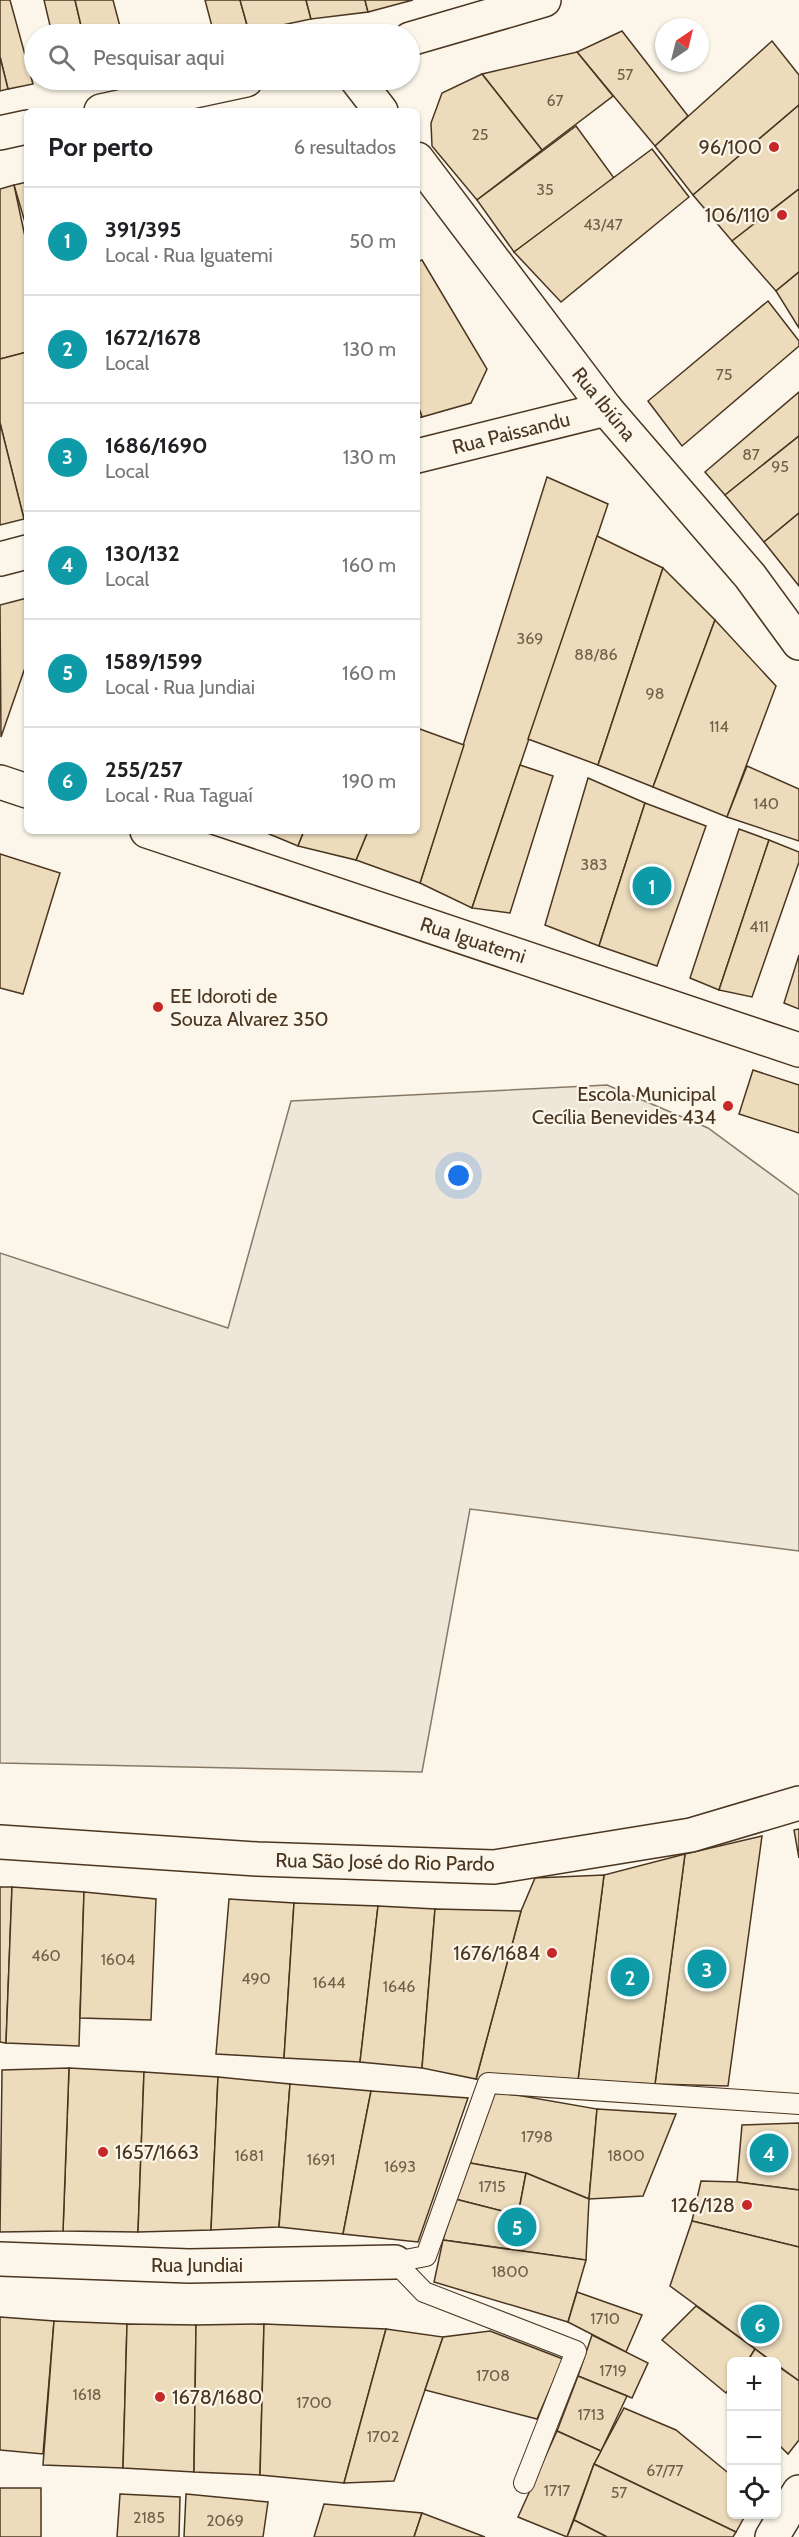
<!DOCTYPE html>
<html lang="pt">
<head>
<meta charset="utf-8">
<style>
	body { margin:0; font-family:Cabin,sans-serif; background:#f6f6f6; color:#202124 }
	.controls { position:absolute; right:18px; bottom:18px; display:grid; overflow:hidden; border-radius:9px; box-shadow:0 2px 4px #0004 }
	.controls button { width:54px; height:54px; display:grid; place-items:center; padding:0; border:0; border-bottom:2px solid #e0e0e0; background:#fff; color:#202124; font:30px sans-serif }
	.compass { position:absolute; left:655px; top:18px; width:54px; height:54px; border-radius:50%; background:#fff; box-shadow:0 2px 4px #0004; rotate:35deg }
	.you { position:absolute; left:459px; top:1176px; width:21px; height:21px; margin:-15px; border:4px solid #fff; border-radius:50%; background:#1a73e8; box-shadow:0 0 0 9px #1a73e833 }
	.badge { display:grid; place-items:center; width:39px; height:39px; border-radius:50%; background:#c62828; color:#fff; font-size:20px; font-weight:700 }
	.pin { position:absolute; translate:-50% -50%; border:3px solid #fff; box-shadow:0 2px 6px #0006 }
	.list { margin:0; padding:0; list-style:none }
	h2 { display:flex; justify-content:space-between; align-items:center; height:78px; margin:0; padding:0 24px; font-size:26px }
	h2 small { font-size:20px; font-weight:400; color:#757577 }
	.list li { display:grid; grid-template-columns:39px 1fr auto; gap:18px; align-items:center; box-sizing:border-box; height:108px; padding:0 24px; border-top:2px solid #e0e0e0 }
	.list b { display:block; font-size:22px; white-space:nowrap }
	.list p { margin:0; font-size:20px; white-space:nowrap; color:#757577 }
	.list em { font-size:20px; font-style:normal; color:#757577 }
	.icon { flex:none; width:33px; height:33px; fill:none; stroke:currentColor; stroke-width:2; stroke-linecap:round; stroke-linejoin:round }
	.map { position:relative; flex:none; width:799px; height:2537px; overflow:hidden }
	.search { position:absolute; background:#fff; box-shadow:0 2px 4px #0004; left:24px; top:24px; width:396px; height:66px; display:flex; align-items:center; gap:15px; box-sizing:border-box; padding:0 21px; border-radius:33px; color:#757577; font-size:22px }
	.panel { position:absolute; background:#fff; box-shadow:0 2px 4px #0004; left:24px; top:108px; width:396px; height:726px; border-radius:9px }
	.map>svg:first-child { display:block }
	.green { fill:#ede6d9; stroke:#887966; stroke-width:1.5 }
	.building { fill:#ecdcbc; stroke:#4a3520; stroke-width:1.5 }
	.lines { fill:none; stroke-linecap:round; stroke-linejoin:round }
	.service-casing { stroke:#4a3520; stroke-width:22 }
	.minor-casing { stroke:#4a3520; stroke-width:36 }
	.service { stroke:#fbf6e9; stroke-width:20 }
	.minor { stroke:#fbf6e9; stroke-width:33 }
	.poi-dot { fill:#c62828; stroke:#fbf6e9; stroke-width:2 }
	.labels { text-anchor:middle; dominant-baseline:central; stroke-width:4.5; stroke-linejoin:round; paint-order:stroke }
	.number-label { font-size:16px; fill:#725f47 }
	.poi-label { font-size:20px; fill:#4a3520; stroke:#fbf6e9; text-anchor:end }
	.street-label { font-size:20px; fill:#4a3520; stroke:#fbf6e9 }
</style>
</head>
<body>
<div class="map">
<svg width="799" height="2537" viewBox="0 0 799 2537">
	<rect width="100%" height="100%" fill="#fbf6e9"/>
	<!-- green -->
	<polygon class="green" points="607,1085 708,1128 799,1195 799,1551 470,1509 422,1772 0,1763 0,1253 228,1328 291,1101"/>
	<!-- building -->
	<g class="building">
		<polygon points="0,0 10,0 33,84 8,89 0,57"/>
		<polygon points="44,0 75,0 83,34 52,34"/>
		<polygon points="75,0 113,0 122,34 83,34"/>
		<polygon points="205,0 240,0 249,32 241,34 214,34"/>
		<polygon points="240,0 306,0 311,19 249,32"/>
		<polygon points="306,0 365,0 368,12 311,19"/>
		<polygon points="365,0 413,0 368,12"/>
		<polygon points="622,31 688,116 655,146 577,52"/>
		<polygon points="772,41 799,75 799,105 693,195 655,146"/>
		<polygon points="577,52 613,96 542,150 482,74"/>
		<polygon points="0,57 8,89 0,91"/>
		<polygon points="482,74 542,150 477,200 432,146 431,123 442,93"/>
		<polygon points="799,105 799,189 732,241 693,195"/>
		<polygon points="576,126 614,178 514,252 477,200"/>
		<polygon points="652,149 689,197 561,302 514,252"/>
		<polygon points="27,182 27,229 14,185"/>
		<polygon points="14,185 27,246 27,352 0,359 0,189"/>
		<polygon points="799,189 799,272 776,291 732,241"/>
		<polygon points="422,260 487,369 471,403 422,417 417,403 417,262"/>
		<polygon points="799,272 799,328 776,291"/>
		<polygon points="768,301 799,341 799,346 682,446 648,401"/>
		<polygon points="27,352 27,518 24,519 0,423 0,359"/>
		<polygon points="799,392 799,436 725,495 705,472"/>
		<polygon points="417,403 422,417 417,418"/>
		<polygon points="0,423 24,519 0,525"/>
		<polygon points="799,436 799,513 764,542 725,495"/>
		<polygon points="547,477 608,504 472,908 420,883"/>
		<polygon points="799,513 799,586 764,542"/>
		<polygon points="597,536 663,568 598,765 528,739"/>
		<polygon points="663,568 715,620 653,787 598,765"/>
		<polygon points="27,598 27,662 1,737 0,605"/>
		<polygon points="715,620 776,686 727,817 653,787"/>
		<polygon points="417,728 464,745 420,883 356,860 368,831 417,831"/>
		<polygon points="520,765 553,776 510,913 472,908"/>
		<polygon points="747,766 799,789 799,841 727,817"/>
		<polygon points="588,778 645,803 599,946 545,925"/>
		<polygon points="645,803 706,826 657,966 599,946"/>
		<polygon points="739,829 769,840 719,990 690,978"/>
		<polygon points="262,831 304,831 298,846"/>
		<polygon points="304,831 368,831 356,860 298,846"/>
		<polygon points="769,840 799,852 799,862 752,997 719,990"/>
		<polygon points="0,854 60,873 23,994 0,988"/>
		<polygon points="799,955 799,1009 784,1003"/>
		<polygon points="753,1070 799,1085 799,1133 739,1114"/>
		<polygon points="799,1829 799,1858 794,1830"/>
		<polygon points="762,1836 728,2086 655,2084 685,1854"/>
		<polygon points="685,1854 655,2084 578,2080 604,1875"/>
		<polygon points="604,1875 578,2080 476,2079 521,1911 535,1878"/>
		<polygon points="0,1887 12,1887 6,2043 0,2042"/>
		<polygon points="12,1887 84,1892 79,2046 6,2043"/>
		<polygon points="84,1892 156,1899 151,2020 80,2018"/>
		<polygon points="229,1899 294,1903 284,2058 216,2054"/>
		<polygon points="294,1903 378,1906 360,2062 284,2058"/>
		<polygon points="378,1906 435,1909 422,2068 360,2062"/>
		<polygon points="435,1909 521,1911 476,2079 422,2068"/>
		<polygon points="69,2068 144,2072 138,2232 63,2231"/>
		<polygon points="69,2068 63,2231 0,2232 2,2070"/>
		<polygon points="144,2072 218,2077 211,2230 138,2232"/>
		<polygon points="218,2077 290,2084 279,2227 211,2230"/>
		<polygon points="290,2084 371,2091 343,2234 279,2227"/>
		<polygon points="371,2091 468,2098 418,2242 343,2234"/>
		<polygon points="494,2091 597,2109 589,2199 526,2173 470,2163"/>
		<polygon points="597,2109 676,2114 643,2196 589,2199"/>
		<polygon points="799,2123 799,2190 737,2182 742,2125"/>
		<polygon points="470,2163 526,2173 518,2215 455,2199"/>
		<polygon points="526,2173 589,2199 586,2260 443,2240 455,2199 518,2215"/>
		<polygon points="701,2181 737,2182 799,2190 799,2247 692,2221"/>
		<polygon points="692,2221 799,2247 799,2381 776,2364 776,2362 773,2362 670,2286"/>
		<polygon points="443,2240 586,2260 568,2322 434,2282"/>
		<polygon points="577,2292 642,2315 626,2352 568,2322"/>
		<polygon points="696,2306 755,2349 747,2362 732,2362 732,2385 726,2393 662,2340"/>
		<polygon points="0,2317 54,2321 43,2454 0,2450"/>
		<polygon points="54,2321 127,2324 123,2468 43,2465"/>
		<polygon points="127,2324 196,2325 194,2472 123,2468"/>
		<polygon points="264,2324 260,2475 194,2472 196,2325"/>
		<polygon points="264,2324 386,2329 344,2483 260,2475"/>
		<polygon points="386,2329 443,2337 394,2481 344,2483"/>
		<polygon points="490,2331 563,2359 537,2419 425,2390 443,2337"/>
		<polygon points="592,2335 648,2363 632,2398 578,2376"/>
		<polygon points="755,2349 772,2362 747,2362"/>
		<polygon points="776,2365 799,2381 799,2440 788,2454 776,2442"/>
		<polygon points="578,2376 627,2396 601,2451 557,2431"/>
		<polygon points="624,2408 676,2430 732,2476 732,2514 746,2514 736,2532 594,2464"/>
		<polygon points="557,2431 601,2451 594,2464 567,2537 518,2517"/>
		<polygon points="594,2464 736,2532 733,2537 607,2537 574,2520"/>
		<rect x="0" y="2488" width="41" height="49"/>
		<polygon points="120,2494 180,2497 179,2537 117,2537"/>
		<polygon points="186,2494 268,2502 263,2537 184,2537"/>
		<polygon points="324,2504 422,2513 414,2537 314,2537"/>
		<polygon points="422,2513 485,2537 414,2537"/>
		<polygon points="574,2520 607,2537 567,2537"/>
	</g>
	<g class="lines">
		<defs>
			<g id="service">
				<polyline points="395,2262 426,2256 488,2083 799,2104"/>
				<polyline points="395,2262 424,2292 576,2351 524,2483"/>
			</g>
			<g id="minor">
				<polyline points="410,39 544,0"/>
				<polyline points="357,80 381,111"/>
				<polyline points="101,111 246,80"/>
				<polyline points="0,133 27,127"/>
				<polyline points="417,159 606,409 750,576 799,643"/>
				<polyline points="417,456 606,409"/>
				<polyline points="0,559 27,552"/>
				<polyline points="0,782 27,791"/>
				<polyline points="147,831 799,1050"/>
				<polyline points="0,1842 257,1859 494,1867 691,1835 799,1803"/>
				<polyline points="0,2259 189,2266 395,2262"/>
				<polyline points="772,2537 799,2492"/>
			</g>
		</defs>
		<!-- service casing -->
		<use href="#service" class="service-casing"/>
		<!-- minor casing -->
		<use href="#minor" class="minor-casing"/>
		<!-- service -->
		<use href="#service" class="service"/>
		<!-- minor -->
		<use href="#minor" class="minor"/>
	</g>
	<!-- markers -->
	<g class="poi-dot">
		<circle cx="774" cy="147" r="6"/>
		<circle cx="782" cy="215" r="6"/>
		<circle cx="158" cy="1007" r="6"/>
		<circle cx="728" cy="1106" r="6"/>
		<circle cx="552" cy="1953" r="6"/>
		<circle cx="103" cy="2152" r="6"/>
		<circle cx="747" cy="2205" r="6"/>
		<circle cx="160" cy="2397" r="6"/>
	</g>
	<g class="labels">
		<!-- number labels -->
		<g class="number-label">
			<text x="625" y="74">57</text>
			<text x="555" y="100">67</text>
			<text x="480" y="134">25</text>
			<text x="545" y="189">35</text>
			<text x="603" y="224">43/47</text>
			<text x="724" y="374">75</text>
			<text x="751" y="454">87</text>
			<text x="780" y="466">95</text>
			<text x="530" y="638">369</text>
			<text x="596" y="654">88/86</text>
			<text x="655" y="693">98</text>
			<text x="719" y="726">114</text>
			<text x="766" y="803">140</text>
			<text x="594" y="864">383</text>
			<text x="759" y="926">411</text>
			<text x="46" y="1955">460</text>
			<text x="118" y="1959">1604</text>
			<text x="256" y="1978">490</text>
			<text x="329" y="1982">1644</text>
			<text x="399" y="1986">1646</text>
			<text x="537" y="2136">1798</text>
			<text x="249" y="2155">1681</text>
			<text x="626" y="2155">1800</text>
			<text x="321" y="2159">1691</text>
			<text x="400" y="2166">1693</text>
			<text x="492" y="2186">1715</text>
			<text x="510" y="2271">1800</text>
			<text x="605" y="2318">1710</text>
			<text x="613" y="2370">1719</text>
			<text x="493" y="2375">1708</text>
			<text x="87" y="2394">1618</text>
			<text x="314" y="2402">1700</text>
			<text x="591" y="2414">1713</text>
			<text x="383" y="2436">1702</text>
			<text x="665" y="2470">67/77</text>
			<text x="557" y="2490">1717</text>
			<text x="619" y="2492">57</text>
			<text x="149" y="2517">2185</text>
			<text x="225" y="2520">2069</text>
		</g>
		<!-- poi labels -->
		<g class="poi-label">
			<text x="762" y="147">96/100</text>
			<text x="770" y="215">106/110</text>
			<text x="170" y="996" text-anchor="start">EE Idoroti de<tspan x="170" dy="23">Souza Alvarez 350</tspan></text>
			<text x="716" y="1094">Escola Municipal<tspan x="716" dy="23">Cecília Benevides 434</tspan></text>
			<text x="540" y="1953">1676/1684</text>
			<text x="115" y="2152" text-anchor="start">1657/1663</text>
			<text x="735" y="2205">126/128</text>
			<text x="172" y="2397" text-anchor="start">1678/1680</text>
		</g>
		<!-- street labels -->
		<g class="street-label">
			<text transform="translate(604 404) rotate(51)">Rua Ibiúna</text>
			<text transform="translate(511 433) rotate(-14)">Rua Paissandu</text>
			<text transform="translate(473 940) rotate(18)">Rua Iguatemi</text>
			<text transform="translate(385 1862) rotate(1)">Rua São José do Rio Pardo</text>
			<text x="197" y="2265">Rua Jundiai</text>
		</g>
	</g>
</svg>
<div class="controls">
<button>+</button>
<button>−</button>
<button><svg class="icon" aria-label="locate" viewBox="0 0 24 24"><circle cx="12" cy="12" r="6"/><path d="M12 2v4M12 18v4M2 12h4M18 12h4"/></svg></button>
</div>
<svg class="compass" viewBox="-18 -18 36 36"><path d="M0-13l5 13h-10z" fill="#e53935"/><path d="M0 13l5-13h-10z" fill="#757577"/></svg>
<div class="you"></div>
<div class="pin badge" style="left:652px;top:886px;background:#0f9aa8">1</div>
<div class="pin badge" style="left:630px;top:1977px;background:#0f9aa8">2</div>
<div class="pin badge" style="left:707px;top:1969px;background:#0f9aa8">3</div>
<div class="pin badge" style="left:769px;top:2153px;background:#0f9aa8">4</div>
<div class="pin badge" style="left:517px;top:2227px;background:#0f9aa8">5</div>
<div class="pin badge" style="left:760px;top:2324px;background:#0f9aa8">6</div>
<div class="search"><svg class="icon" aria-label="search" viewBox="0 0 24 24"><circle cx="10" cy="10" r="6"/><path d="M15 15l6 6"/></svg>Pesquisar aqui</div>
<section class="panel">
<h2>Por perto<small>6 resultados</small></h2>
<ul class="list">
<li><span class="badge" style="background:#0f9aa8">1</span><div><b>391/395</b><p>Local · Rua Iguatemi</p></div><em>50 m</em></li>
<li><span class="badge" style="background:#0f9aa8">2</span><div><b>1672/1678</b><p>Local</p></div><em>130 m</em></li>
<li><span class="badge" style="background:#0f9aa8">3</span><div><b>1686/1690</b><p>Local</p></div><em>130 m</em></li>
<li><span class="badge" style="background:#0f9aa8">4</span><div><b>130/132</b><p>Local</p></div><em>160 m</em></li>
<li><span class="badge" style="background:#0f9aa8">5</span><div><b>1589/1599</b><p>Local · Rua Jundiai</p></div><em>160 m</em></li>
<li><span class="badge" style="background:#0f9aa8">6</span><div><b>255/257</b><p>Local · Rua Taguaí</p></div><em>190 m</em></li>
</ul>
</section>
</div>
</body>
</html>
